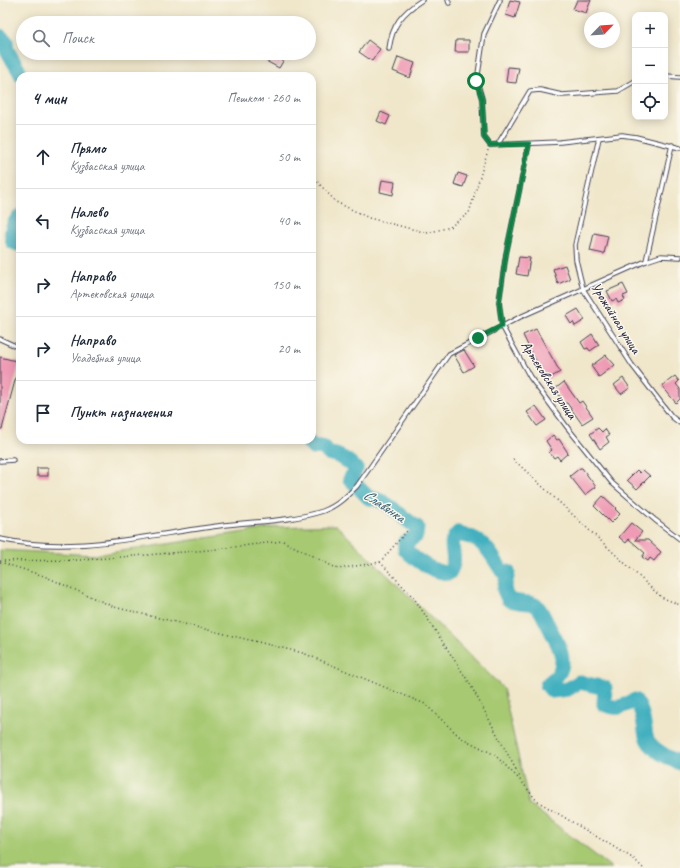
<!DOCTYPE html>
<html lang="ru">
<head>
<meta charset="utf-8">
<style>
	body { margin:0; font-family:Caveat,sans-serif; background:#f6f6f7; color:#1f2937 }
	.controls { position:absolute; right:12px; top:12px; display:grid; overflow:hidden; border-radius:8px; box-shadow:0 2px 10px #0003 }
	.controls button { width:36px; height:36px; display:grid; place-items:center; padding:0; border:0; border-bottom:1px solid #e0e1e3; background:#fff; color:#1f2937; font:20px sans-serif }
	.compass { position:absolute; left:584px; top:12px; width:36px; height:36px; border-radius:50%; background:#fff; box-shadow:0 2px 10px #0003; rotate:65deg }
	.stop { position:absolute; width:12px; height:12px; margin:-9px; border:3px solid #0b8043; border-radius:50%; background:#fff }
	.stop.end { background:#0b8043; border-color:#fff; box-shadow:0 1px 4px #0008 }
	.list { margin:0; padding:0; list-style:none }
	h2 { display:flex; justify-content:space-between; align-items:center; height:52px; margin:0; padding:0 16px; font-size:17px }
	h2 small { font-size:13px; font-weight:400; color:#747a83 }
	.list li { display:grid; grid-template-columns:26px 1fr auto; gap:12px; align-items:center; box-sizing:border-box; height:64px; padding:0 16px; border-top:1px solid #e0e1e3 }
	.list b { display:block; font-size:15px; white-space:nowrap }
	.list p { margin:0; font-size:13px; white-space:nowrap; color:#747a83 }
	.list em { font-size:13px; font-style:normal; color:#747a83 }
	.icon { flex:none; width:22px; height:22px; fill:none; stroke:currentColor; stroke-width:2; stroke-linecap:round; stroke-linejoin:round }
	.map { position:relative; flex:none; width:680px; height:868px; overflow:hidden }
	.search { position:absolute; background:#fff; box-shadow:0 2px 10px #0003; left:16px; top:16px; width:300px; height:44px; display:flex; align-items:center; gap:10px; box-sizing:border-box; padding:0 14px; border-radius:22px; color:#747a83; font-size:15px }
	.panel { position:absolute; background:#fff; box-shadow:0 2px 10px #0003; left:16px; top:72px; width:300px; height:372px; border-radius:12px }
	.map>svg:first-child { display:block }
	.green { fill:#a7c972; stroke:#647656 }
	.lines { fill:none; stroke-linecap:round; stroke-linejoin:round }
	.river { stroke:#42b0bf; stroke-width:15 }
	.building { fill:#ef9bb5 }
	.service-casing { stroke:#414051; stroke-width:5.5 }
	.path { stroke:#414051; stroke-width:1.5; stroke-dasharray:1 3; stroke-linecap:butt }
	.service { stroke:#fff; stroke-width:3.5 }
	.route { stroke:#0b8043; stroke-width:5 }
	.labels { text-anchor:middle; dominant-baseline:central; stroke-width:3; stroke-linejoin:round; paint-order:stroke }
	.street-label { font-size:14px; fill:#22223b; stroke:#fbf7ec }
	.water-label { font-size:15px; font-style:italic; fill:#2f5b70; stroke:#fbf7ec }
</style>
</head>
<body>
<div class="map">
<svg width="680" height="868" viewBox="0 0 680 868">
	<rect width="100%" height="100%" fill="#fbf7ec"/>
	<filter id="ink" filterUnits="userSpaceOnUse"><feTurbulence type="fractalNoise" baseFrequency=".025" numOctaves="2"/><feDisplacementMap in="SourceGraphic" scale="8" xChannelSelector="R" yChannelSelector="G"/><feConvolveMatrix kernelMatrix="1 2 1 2 8 2 1 2 1" color-interpolation-filters="sRGB"/></filter>
	<filter id="wash" filterUnits="userSpaceOnUse"><feTurbulence type="fractalNoise" baseFrequency=".012" numOctaves="4" result="noise"/><feDisplacementMap in="SourceGraphic" scale="16" xChannelSelector="R" yChannelSelector="G"/><feGaussianBlur stdDeviation="0.9" result="paint"/><feColorMatrix in="noise" values="0 0 0 0 0 0 0 0 0 0 0 0 0 0 0 0 0 1.4 0 .05"/><feComposite in="paint" operator="in"/></filter>
	<g filter="url(#wash)">
		<rect width="100%" height="100%" fill="#f0e7cb"/>
		<!-- green -->
		<polygon class="green" points="336,525 503,688 529,804 612,868 0,868 0,550 96,555 277,527"/>
		<g class="lines">
			<!-- river -->
			<g class="river">
				<polyline points="0,36 6,41 7,50 22,76"/>
				<path d="M20,216c-8,9 -10,14 -7,26l5,2 2,-1"/>
				<path d="M307,440l6,8 9,-2 6,7c11,2 20,6 28,16l-6,10 19,19c19,1 32,20 48,29l-1,9 -11,7v6c10,11 29,24 44,24 12,-19 -5,-26 9,-40 6,4 11,2 17,6 12,6 19,20 27,32l6,1 -4,18 4,9c9,5 21,2 27,6 7,4 9,14 13,20 7,14 21,34 10,49 -2,4 -8,7 -11,11l5,6 16,-2 11,-7 26,6 -1,16c14,6 18,3 31,-4 9,12 8,22 11,36 3,13 23,22 34,27"/>
			</g>
		</g>
		<g id="blocks">
			<!-- building -->
			<g class="building">
				<polygon points="510,0 520,2 515,18 506,15"/>
				<polygon points="577,0 591,0 586,13 573,9"/>
				<polygon points="368,40 380,49 372,61 359,52"/>
				<polygon points="456,40 469,40 469,52 455,52"/>
				<polygon points="270,53 288,53 279,68 266,61"/>
				<polygon points="398,57 415,63 410,78 393,71"/>
				<polygon points="508,67 519,68 516,83 506,82"/>
				<polygon points="381,112 390,116 386,125 377,121"/>
				<polygon points="458,173 467,176 463,187 454,184"/>
				<polygon points="382,180 395,182 393,195 380,192"/>
				<polygon points="594,233 608,236 604,254 590,251"/>
				<polygon points="519,257 530,258 527,276 516,274"/>
				<polygon points="565,265 570,279 558,284 553,269"/>
				<polygon points="623,284 628,294 623,296 625,300 618,303 616,299 612,301 607,291"/>
				<polygon points="578,309 585,320 575,326 573,322 571,324 566,316"/>
				<polygon points="536,329 560,372 548,379 532,354 523,335"/>
				<polygon points="592,334 599,345 590,351 588,348 585,349 581,342"/>
				<polygon points="464,350 474,366 464,372 454,355"/>
				<polygon points="606,355 615,365 599,377 591,366"/>
				<polygon points="0,357 20,362 2,429 0,429"/>
				<polygon points="675,376 679,381 676,384 680,389 680,399 676,403 662,386"/>
				<polygon points="623,378 630,388 621,394 614,385"/>
				<polygon points="564,382 579,403 582,401 593,417 582,424 567,403 564,403 555,389"/>
				<polygon points="536,406 546,420 537,426 527,412"/>
				<polygon points="598,428 602,432 605,429 609,435 606,437 609,442 600,449 590,434"/>
				<polygon points="553,435 557,440 559,439 568,453 560,460 557,456 554,458 549,452 552,450 546,441"/>
				<rect x="37" y="468" width="11" height="8"/>
				<polygon points="580,468 582,468 596,487 585,495 570,476"/>
				<polygon points="637,470 640,473 643,470 650,476 637,489 627,480"/>
				<polygon points="603,496 616,508 615,509 620,514 611,523 594,506"/>
				<polygon points="631,523 642,532 635,540 648,540 661,552 654,561 650,558 648,561 642,557 645,553 629,539 626,543 619,537"/>
			</g>
		</g>
	</g>
	<g filter="url(#ink)">
		<use href="#blocks" fill-opacity="0" stroke="#414051" stroke-width="1"/>
		<g class="lines">
			<defs>
				<g id="service">
					<polyline points="448,0 449,3"/>
					<polyline points="500,0 484,34 477,81 482,99 484,137 490,145 560,142 622,135 636,137 680,148"/>
					<path d="M389,49c3,-24 13,-36 33,-49"/>
					<polyline points="665,76 680,77"/>
					<polyline points="599,138 575,245 576,260 583,289 632,365 672,417 680,423"/>
					<polyline points="498,144 530,91 540,90 562,95 578,94 618,91 635,81"/>
					<polyline points="529,144 506,254 499,302 502,326 530,377 567,427 612,483 655,520 680,539"/>
					<polyline points="646,261 672,145"/>
					<polyline points="0,339 20,348"/>
					<polyline points="0,461 13,460"/>
					<path d="M0,539c72,16 146,-4 218,-13 35,-5 71,-4 105,-15 14,-5 24,-15 34,-25l92,-132 71,-37 126,-56 15,-5 19,1"/>
				</g>
			</defs>
			<!-- service casing -->
			<use href="#service" class="service-casing"/>
			<!-- path -->
			<g class="path">
				<polyline points="312,176 336,202 369,218 427,233 450,227 469,213 488,150"/>
				<polyline points="513,459 661,597 680,605"/>
				<polyline points="0,561 82,560 209,550 283,541 338,569 380,562 407,531"/>
				<polyline points="0,562 44,576 114,607 303,653 425,704 460,737 495,755 522,782 537,801 634,859 643,868"/>
				<polyline points="380,562 414,598 470,684 521,779"/>
			</g>
			<!-- service -->
			<use href="#service" class="service"/>
		</g>
	</g>
	<g class="lines" filter="url(#ink)">
		<!-- route -->
		<polyline class="route" points="476,81 482,99 484,137 490,145 529,144 506,254 499,302 502,326 478,338"/>
	</g>
	<g class="labels">
		<!-- street labels -->
		<g class="street-label">
			<text transform="translate(616 318) rotate(58)">Урожайная улица</text>
			<text transform="translate(549 380) rotate(57)">Артековская улица</text>
		</g>
		<!-- water labels -->
		<g class="water-label">
			<text transform="translate(384 506) rotate(34)">Славянка</text>
		</g>
	</g>
</svg>
<div class="controls">
<button>+</button>
<button>−</button>
<button><svg class="icon" aria-label="locate" viewBox="0 0 24 24"><circle cx="12" cy="12" r="6"/><path d="M12 2v4M12 18v4M2 12h4M18 12h4"/></svg></button>
</div>
<svg class="compass" viewBox="-18 -18 36 36"><path d="M0-13l5 13h-10z" fill="#e53935"/><path d="M0 13l5-13h-10z" fill="#747a83"/></svg>
<div class="stop" style="left:476px;top:81px"></div>
<div class="stop end" style="left:478px;top:338px"></div>
<div class="search"><svg class="icon" aria-label="search" viewBox="0 0 24 24"><circle cx="10" cy="10" r="6"/><path d="M15 15l6 6"/></svg>Поиск</div>
<section class="panel">
<h2>4 мин<small>Пешком · 260 m</small></h2>
<ul class="list">
<li><svg class="icon" aria-label="ahead" viewBox="0 0 24 24"><path d="M12 20V5M6 11l6-6 6 6"/></svg><div><b>Прямо</b><p>Кузбасская улица</p></div><em>50 m</em></li>
<li><svg class="icon" aria-label="left" viewBox="0 0 24 24"><path d="M17 20v-9H6M10 6l-5 5 5 5"/></svg><div><b>Налево</b><p>Кузбасская улица</p></div><em>40 m</em></li>
<li><svg class="icon" aria-label="right" viewBox="0 0 24 24"><path d="M7 20v-9h11M14 6l5 5-5 5"/></svg><div><b>Направо</b><p>Артековская улица</p></div><em>150 m</em></li>
<li><svg class="icon" aria-label="right" viewBox="0 0 24 24"><path d="M7 20v-9h11M14 6l5 5-5 5"/></svg><div><b>Направо</b><p>Усадебная улица</p></div><em>20 m</em></li>
<li><svg class="icon" aria-label="arrive" viewBox="0 0 24 24"><path d="M6 21V4h12l-3 4 3 4H6"/></svg><div><b>Пункт назначения</b></div></li>
</ul>
</section>
</div>
</body>
</html>
